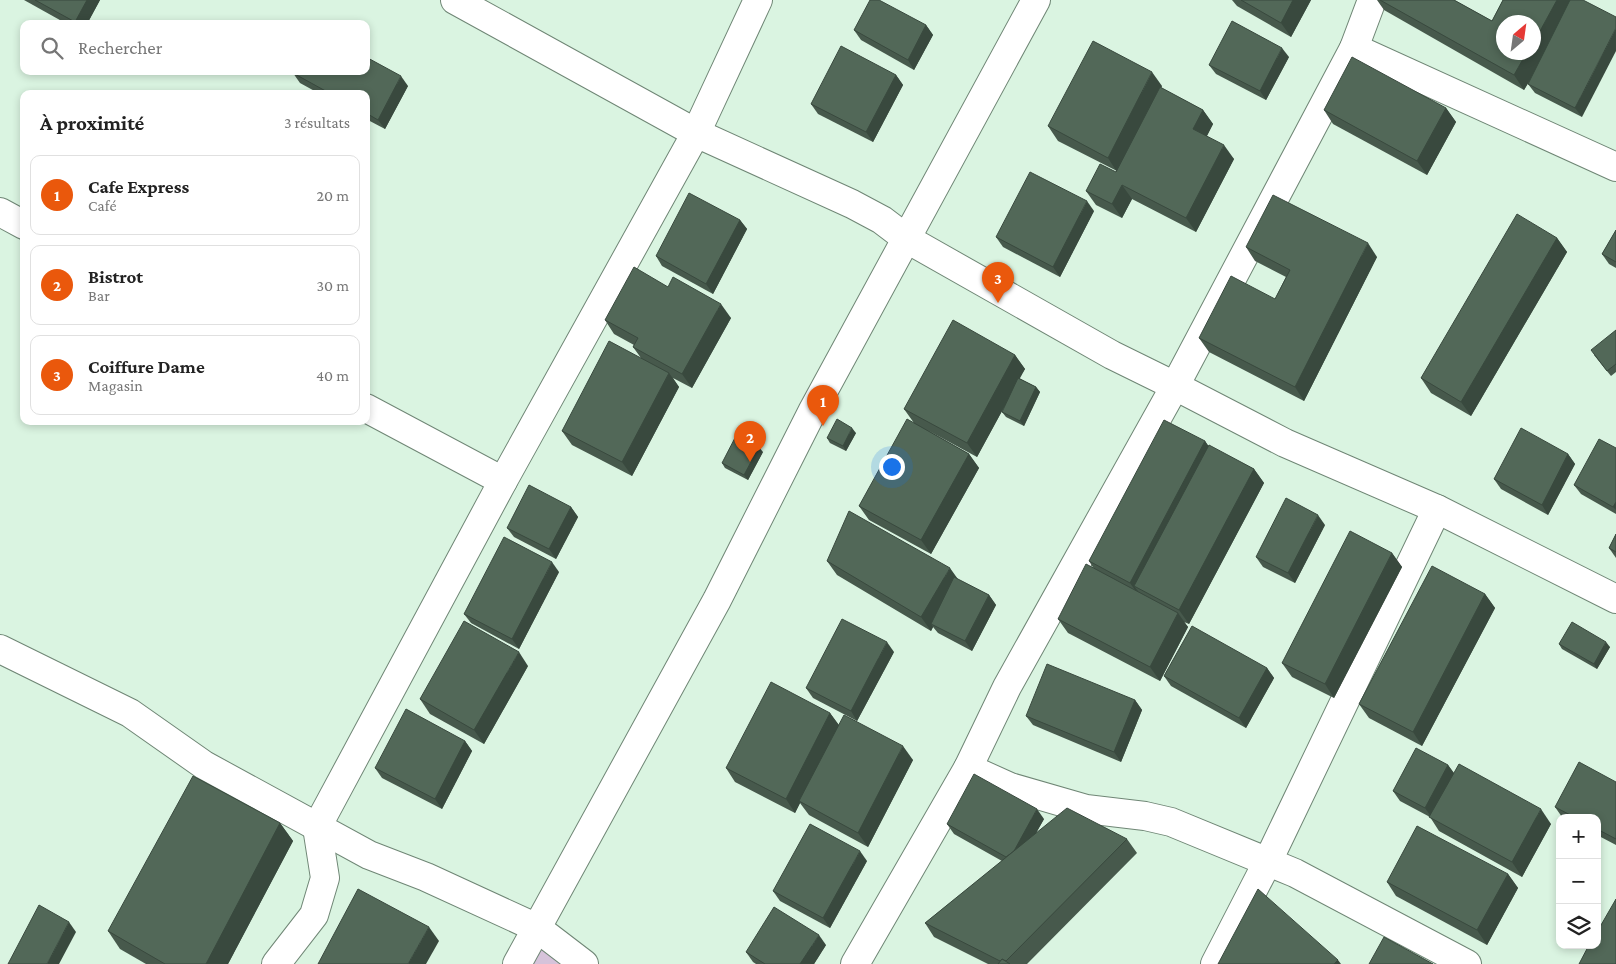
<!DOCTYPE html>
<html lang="fr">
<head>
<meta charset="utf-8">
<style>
	body { margin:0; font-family:"Crimson Pro",serif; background:#f6f6f6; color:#222 }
	.controls { position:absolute; right:15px; bottom:15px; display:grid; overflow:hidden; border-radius:10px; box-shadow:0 2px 8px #0003 }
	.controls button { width:45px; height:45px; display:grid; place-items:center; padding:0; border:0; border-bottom:1px solid #e0e0e0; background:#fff; color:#222; font:25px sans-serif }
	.compass { position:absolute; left:1496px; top:15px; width:45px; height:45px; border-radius:50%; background:#fff; box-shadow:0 2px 8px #0003; rotate:29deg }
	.you { position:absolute; left:891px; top:466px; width:18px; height:18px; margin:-12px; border:4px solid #fff; border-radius:50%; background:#1a73e8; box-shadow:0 0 0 8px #1a73e833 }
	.badge { display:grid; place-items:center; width:32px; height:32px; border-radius:50%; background:#ea580c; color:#fff; font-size:16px; font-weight:700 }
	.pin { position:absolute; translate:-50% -41px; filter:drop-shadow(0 1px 2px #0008) }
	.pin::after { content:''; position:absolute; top:26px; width:18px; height:15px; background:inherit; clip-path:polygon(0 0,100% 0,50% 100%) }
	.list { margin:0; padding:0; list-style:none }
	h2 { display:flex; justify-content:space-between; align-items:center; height:65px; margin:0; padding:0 20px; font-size:21px }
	h2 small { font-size:16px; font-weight:400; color:#767676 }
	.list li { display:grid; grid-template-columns:32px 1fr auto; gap:15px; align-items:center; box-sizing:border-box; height:80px; margin:0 10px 10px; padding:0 10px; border:1px solid #e0e0e0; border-radius:10px }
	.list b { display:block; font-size:19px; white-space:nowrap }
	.list p { margin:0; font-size:16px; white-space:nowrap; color:#767676 }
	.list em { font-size:16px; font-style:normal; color:#767676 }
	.icon { flex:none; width:28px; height:28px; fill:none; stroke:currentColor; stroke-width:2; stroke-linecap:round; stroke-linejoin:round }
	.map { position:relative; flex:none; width:1616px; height:964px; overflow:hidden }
	.search { position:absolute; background:#fff; box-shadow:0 2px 8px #0003; left:20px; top:20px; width:350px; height:55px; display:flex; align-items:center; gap:12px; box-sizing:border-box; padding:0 18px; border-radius:10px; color:#767676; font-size:19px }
	.panel { position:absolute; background:#fff; box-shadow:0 2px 8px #0003; left:20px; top:90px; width:350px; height:335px; border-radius:10px }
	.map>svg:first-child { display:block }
	.green { fill:#d6c3da }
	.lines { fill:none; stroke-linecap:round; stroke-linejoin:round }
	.minor-casing { stroke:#6f8675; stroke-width:30 }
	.minor { stroke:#fff; stroke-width:28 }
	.wall { fill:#47594c }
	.shaded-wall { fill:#39493e }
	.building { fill:#526858; stroke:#39493e }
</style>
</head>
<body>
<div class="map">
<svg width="1616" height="964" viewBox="0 0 1616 964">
	<rect width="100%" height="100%" fill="#daf4e1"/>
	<!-- green -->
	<polygon class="green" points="532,942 572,964 520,964"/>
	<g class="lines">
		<defs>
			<g id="minor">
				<polyline points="455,0 696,133 852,204 882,220 907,239 1112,355 1175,386 1285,443 1437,509 1616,599"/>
				<polyline points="1354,48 1616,167"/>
				<polyline points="0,212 24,225"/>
				<polyline points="366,408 503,481"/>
				<polyline points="0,649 130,713 204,765 369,855 426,877 537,928 584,964"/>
				<polyline points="968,768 1010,787 1086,809 1145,816 1171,822 1295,873 1467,964"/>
				<polyline points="276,964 314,915 325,878 317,827 503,481 696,133 758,0"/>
				<polyline points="517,964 717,600 812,412 1036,0"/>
				<polyline points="855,964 968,768 1007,687 1175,386 1354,48 1372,0"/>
				<polyline points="1215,964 1267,863 1437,509"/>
			</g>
		</defs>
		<!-- minor casing -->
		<use href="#minor" class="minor-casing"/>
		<!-- minor -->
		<use href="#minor" class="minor"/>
	</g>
	<!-- wall -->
	<g class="wall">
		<polygon points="24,0 100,0 87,24 67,24"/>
		<polygon points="1232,0 1311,0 1291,37 1237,6"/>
		<polygon points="1377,0 1454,0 1492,21 1503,0 1570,0 1582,117 1535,93 1528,84 1529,82 1524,90 1384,10"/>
		<polygon points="926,25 933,35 914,70 861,40 854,30"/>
		<polygon points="1289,57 1266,100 1216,74 1209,65"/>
		<polygon points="293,73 408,86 385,129 366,119 366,94 320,94 300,83"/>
		<polygon points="896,75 903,85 873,142 818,114 811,104"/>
		<polygon points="1162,86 1161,88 1203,110 1213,124 1207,136 1234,159 1196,232 1132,199 1122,218 1096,205 1086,191 1117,171 1058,141 1048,126"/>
		<polygon points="1446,108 1456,122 1427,175 1333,124 1324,110"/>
		<polygon points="1094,211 1060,277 1003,247 996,237"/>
		<polygon points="740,220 747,229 713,294 662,266 656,256"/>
		<polygon points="1616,230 1616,268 1609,264 1602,254"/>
		<polygon points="1557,238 1567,252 1471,416 1431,393 1421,378"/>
		<polygon points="1246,247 1377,257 1304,401 1209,352 1199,338 1275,299 1286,277 1255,261"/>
		<polygon points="668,287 731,318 692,388 673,378 679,387 632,476 572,445 562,431 641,358 633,347 634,345 614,334 605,320"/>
		<polygon points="1616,330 1616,372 1611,376 1594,355"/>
		<polygon points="1015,355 1025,369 1019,378 1036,387 1040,392 1024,426 1006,417 1002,412 1009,398 977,457 927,430 969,454 979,468 931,554 869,520 859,506 914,423 904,409"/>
		<polygon points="856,433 846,451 830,443 827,438"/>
		<polygon points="1205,441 1208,446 1254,469 1264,483 1189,624 1184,622 1188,627 1160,681 1068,633 1058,619 1094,569 1089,561"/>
		<polygon points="1616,448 1616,514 1581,494 1574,485"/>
		<polygon points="763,452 748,480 725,468 722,463"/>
		<polygon points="1568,454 1575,464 1548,515 1501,489 1494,479"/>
		<polygon points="571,507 578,517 556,559 514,537 507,528"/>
		<polygon points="1325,525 1295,583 1263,567 1256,557"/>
		<polygon points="1616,534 1616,558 1609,548"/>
		<polygon points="1392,553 1402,567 1334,698 1292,677 1282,663"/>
		<polygon points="827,561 957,579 989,595 996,605 972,651 938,633 933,627 931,631 837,575"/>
		<polygon points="559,572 519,649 471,623 464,614"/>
		<polygon points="1485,594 1495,608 1422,746 1369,718 1359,704"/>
		<polygon points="1559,644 1610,647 1597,669 1562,649"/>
		<polygon points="894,652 857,721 813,698 806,688"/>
		<polygon points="528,666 484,744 430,714 420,699"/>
		<polygon points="1267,668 1274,678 1246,728 1171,686 1164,676"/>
		<polygon points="1135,700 1142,710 1121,762 1033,725 1026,716"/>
		<polygon points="830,713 839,725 913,760 868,847 809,815 800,803 795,813 735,782 726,768"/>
		<polygon points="465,741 472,751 442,809 382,778 375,768"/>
		<polygon points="1448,765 1454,773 1551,824 1522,877 1439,831 1430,817 1400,801 1393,791"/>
		<polygon points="1616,782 1616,845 1597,835 1597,818 1564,818 1562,817 1555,807"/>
		<polygon points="1044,819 1036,833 1127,839 1137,853 1027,964 988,964 934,937 925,923 1002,861 954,834 947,824"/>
		<polygon points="280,823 293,841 228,964 146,964 120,949 108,931"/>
		<polygon points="867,861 830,928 780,901 773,891"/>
		<polygon points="1508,874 1518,888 1487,945 1396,896 1387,882"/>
		<polygon points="826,945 814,964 756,964 753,962 746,952"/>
	</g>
	<!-- shaded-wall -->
	<g class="shaded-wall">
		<polygon points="87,0 100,0 87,24 76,24 75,22"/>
		<polygon points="1293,0 1311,0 1291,37 1281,23"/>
		<polygon points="1557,0 1570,0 1572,4 1524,90 1514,75 1527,52 1534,52 1534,42"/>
		<polygon points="926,25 933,35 914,70 908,60"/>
		<polygon points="1616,28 1616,51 1582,117 1575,108"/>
		<polygon points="1282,48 1289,57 1266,100 1260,91"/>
		<polygon points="1152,72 1162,86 1117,172 1108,158"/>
		<polygon points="896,75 903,85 873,142 866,132"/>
		<polygon points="401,76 408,86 385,129 378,120"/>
		<polygon points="1446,108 1456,122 1427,175 1417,161"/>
		<polygon points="1203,110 1213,124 1203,143 1193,129"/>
		<polygon points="1224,145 1234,159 1196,232 1186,218"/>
		<polygon points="1122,185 1132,199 1122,218 1112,204"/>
		<polygon points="1087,201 1094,211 1060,277 1053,267"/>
		<polygon points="740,220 747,229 713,294 706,284"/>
		<polygon points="1557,238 1567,252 1471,416 1461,402"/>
		<polygon points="1368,243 1377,257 1304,401 1295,387"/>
		<polygon points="721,304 731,318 692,388 682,374"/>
		<polygon points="1015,355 1025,369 977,457 967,443"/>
		<polygon points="669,373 679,387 632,476 622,462"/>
		<polygon points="1036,387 1040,392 1024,426 1020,421"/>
		<polygon points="852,428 856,433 846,451 843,446"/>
		<polygon points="1205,441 1215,455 1134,586 1141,595 1140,597 1130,583"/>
		<polygon points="759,447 763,452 748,480 744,475"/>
		<polygon points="969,454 979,468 931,554 921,540"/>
		<polygon points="1568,454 1575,464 1548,515 1542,505"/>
		<polygon points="1254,469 1264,483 1189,624 1179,610"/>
		<polygon points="1616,502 1616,510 1613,507"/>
		<polygon points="571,507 578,517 556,559 549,549"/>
		<polygon points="1318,515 1325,525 1295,583 1288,573"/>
		<polygon points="1392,553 1402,567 1334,698 1325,684"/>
		<polygon points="552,562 559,572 519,649 512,639"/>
		<polygon points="950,568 960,582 931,624 933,627 931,631 921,617"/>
		<polygon points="1485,594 1495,608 1422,746 1413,732"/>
		<polygon points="989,595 996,605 972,651 965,641"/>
		<polygon points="1178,613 1188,627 1160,681 1150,667"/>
		<polygon points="887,642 894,652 857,721 851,711"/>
		<polygon points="1606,642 1610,647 1597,669 1594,664"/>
		<polygon points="519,652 528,666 484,744 474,730"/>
		<polygon points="1267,668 1274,678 1246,728 1239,718"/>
		<polygon points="1135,700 1142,710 1121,762 1114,752"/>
		<polygon points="830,713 840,727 799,801 800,803 795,813 786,799"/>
		<polygon points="465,741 472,751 442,809 435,799"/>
		<polygon points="903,746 913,760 868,847 858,833"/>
		<polygon points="1448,765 1455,775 1432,818 1425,808"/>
		<polygon points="1037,809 1044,819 1016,869 1009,859"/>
		<polygon points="1541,809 1551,824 1522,877 1512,862"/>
		<polygon points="280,823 293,841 228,964 206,964"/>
		<polygon points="860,851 867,861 830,928 823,918"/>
		<polygon points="1508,874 1518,888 1487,945 1477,930"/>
		<polygon points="69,922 76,932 59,964 47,964"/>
		<polygon points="429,927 439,941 426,964 408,964"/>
		<polygon points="819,935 826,945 814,964 800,964"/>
		<polygon points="1338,960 1341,964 1334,964"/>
	</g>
	<!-- building -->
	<g class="building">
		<polygon points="35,0 87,0 75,22"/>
		<polygon points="870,0 879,0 926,25 908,60 854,30"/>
		<polygon points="1241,0 1293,0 1281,23"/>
		<polygon points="1380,0 1454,0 1492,21 1503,0 1557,0 1534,42 1534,22 1504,22 1504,52 1527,52 1514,75"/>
		<polygon points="1570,0 1583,0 1616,17 1616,28 1575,108 1528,84"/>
		<polygon points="1232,21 1282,48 1260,91 1209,65"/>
		<polygon points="1093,41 1152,72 1108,158 1048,126"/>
		<polygon points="841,46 896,75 866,132 811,104"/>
		<polygon points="366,57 401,76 378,120 366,113 366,94 331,94 293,73 294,71 366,71"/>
		<polygon points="1352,57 1446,108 1417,161 1324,110"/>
		<polygon points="1160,87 1203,110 1193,129 1224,145 1186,218 1122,185 1112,204 1086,191 1100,164 1116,172"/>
		<polygon points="1030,172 1087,201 1053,267 996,237"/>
		<polygon points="689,193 740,220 706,284 656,256"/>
		<polygon points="1273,195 1368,243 1295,387 1199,338 1231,276 1275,299 1290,270 1246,247"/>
		<polygon points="1517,214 1557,238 1461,402 1421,378"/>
		<polygon points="1616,230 1616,262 1602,254"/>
		<polygon points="634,267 668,287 673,277 721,304 682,374 633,347 638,338 605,320"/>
		<polygon points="953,320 1015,355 967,443 904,409"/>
		<polygon points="1616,330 1616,364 1607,371 1591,350"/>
		<polygon points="609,341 669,373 622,462 562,431"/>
		<polygon points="1018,378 1036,387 1020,421 1002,412"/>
		<polygon points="837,419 852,428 843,446 827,438"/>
		<polygon points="907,419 969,454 921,540 859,506"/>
		<polygon points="1164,420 1205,441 1130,583 1089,561"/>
		<polygon points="1521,428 1568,454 1542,505 1494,479"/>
		<polygon points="737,434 759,447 744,475 722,463"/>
		<polygon points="1599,439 1616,448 1616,502 1613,507 1574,485"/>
		<polygon points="1209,445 1254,469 1179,610 1134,586"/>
		<polygon points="529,485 571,507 549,549 507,528"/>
		<polygon points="1286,498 1318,515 1288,573 1256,557"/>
		<polygon points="849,511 950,568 921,617 827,561"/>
		<polygon points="1350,531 1392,553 1325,684 1282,663"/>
		<polygon points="1616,534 1616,552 1609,548"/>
		<polygon points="504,537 552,562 512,639 464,614"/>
		<polygon points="1086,564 1178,613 1150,667 1058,619"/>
		<polygon points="1432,566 1485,594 1413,732 1359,704"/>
		<polygon points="954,577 989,595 965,641 931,624"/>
		<polygon points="842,619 887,642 851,711 806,688"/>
		<polygon points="464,621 519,652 474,730 420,699"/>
		<polygon points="1572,622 1606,642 1594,664 1559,644"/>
		<polygon points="1192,626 1267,668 1239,718 1164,676"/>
		<polygon points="1047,664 1135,700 1114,752 1026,716"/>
		<polygon points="771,682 830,713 786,799 726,768"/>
		<polygon points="406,709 465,741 435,799 375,768"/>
		<polygon points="844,715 903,746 858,833 799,801"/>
		<polygon points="1416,748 1448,765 1425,808 1393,791"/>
		<polygon points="1579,762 1616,782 1616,839 1597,829 1597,818 1576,818 1555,807"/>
		<polygon points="1459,764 1541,809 1512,862 1429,817"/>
		<polygon points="974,774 1037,809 1014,851 1006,857 947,824"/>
		<polygon points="193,776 280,823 206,964 165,964 108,931"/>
		<polygon points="1067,808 1127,839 1006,961 1002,959 1000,961 925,923"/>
		<polygon points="810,824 860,851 823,918 773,891"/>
		<polygon points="1417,826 1508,874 1477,930 1387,882"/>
		<polygon points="358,889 429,927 408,964 318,964"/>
		<polygon points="1258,889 1338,960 1334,964 1218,964"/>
		<polygon points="1616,899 1616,964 1579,964 1589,945 1597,945 1597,932"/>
		<polygon points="39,905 69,922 47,964 8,964"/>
		<polygon points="774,907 819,935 800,964 765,964 746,952"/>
		<polygon points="1384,937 1433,964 1369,964"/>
		<polygon points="1002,959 1010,964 998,964"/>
	</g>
</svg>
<div class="controls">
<button>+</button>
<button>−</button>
<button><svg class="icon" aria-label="layers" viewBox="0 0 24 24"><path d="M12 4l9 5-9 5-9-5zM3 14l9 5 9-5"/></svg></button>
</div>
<svg class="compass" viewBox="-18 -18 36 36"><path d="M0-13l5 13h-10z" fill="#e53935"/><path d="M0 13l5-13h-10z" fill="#767676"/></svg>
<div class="you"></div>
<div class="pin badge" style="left:823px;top:426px">1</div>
<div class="pin badge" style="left:750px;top:462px">2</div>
<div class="pin badge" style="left:998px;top:303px">3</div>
<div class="search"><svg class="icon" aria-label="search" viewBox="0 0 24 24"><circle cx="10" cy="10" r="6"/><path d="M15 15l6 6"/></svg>Rechercher</div>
<section class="panel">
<h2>À proximité<small>3 résultats</small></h2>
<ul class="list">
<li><span class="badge">1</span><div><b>Cafe Express</b><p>Café</p></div><em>20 m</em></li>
<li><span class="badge">2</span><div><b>Bistrot</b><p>Bar</p></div><em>30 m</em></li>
<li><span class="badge">3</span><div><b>Coiffure Dame</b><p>Magasin</p></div><em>40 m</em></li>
</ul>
</section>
</div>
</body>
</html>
